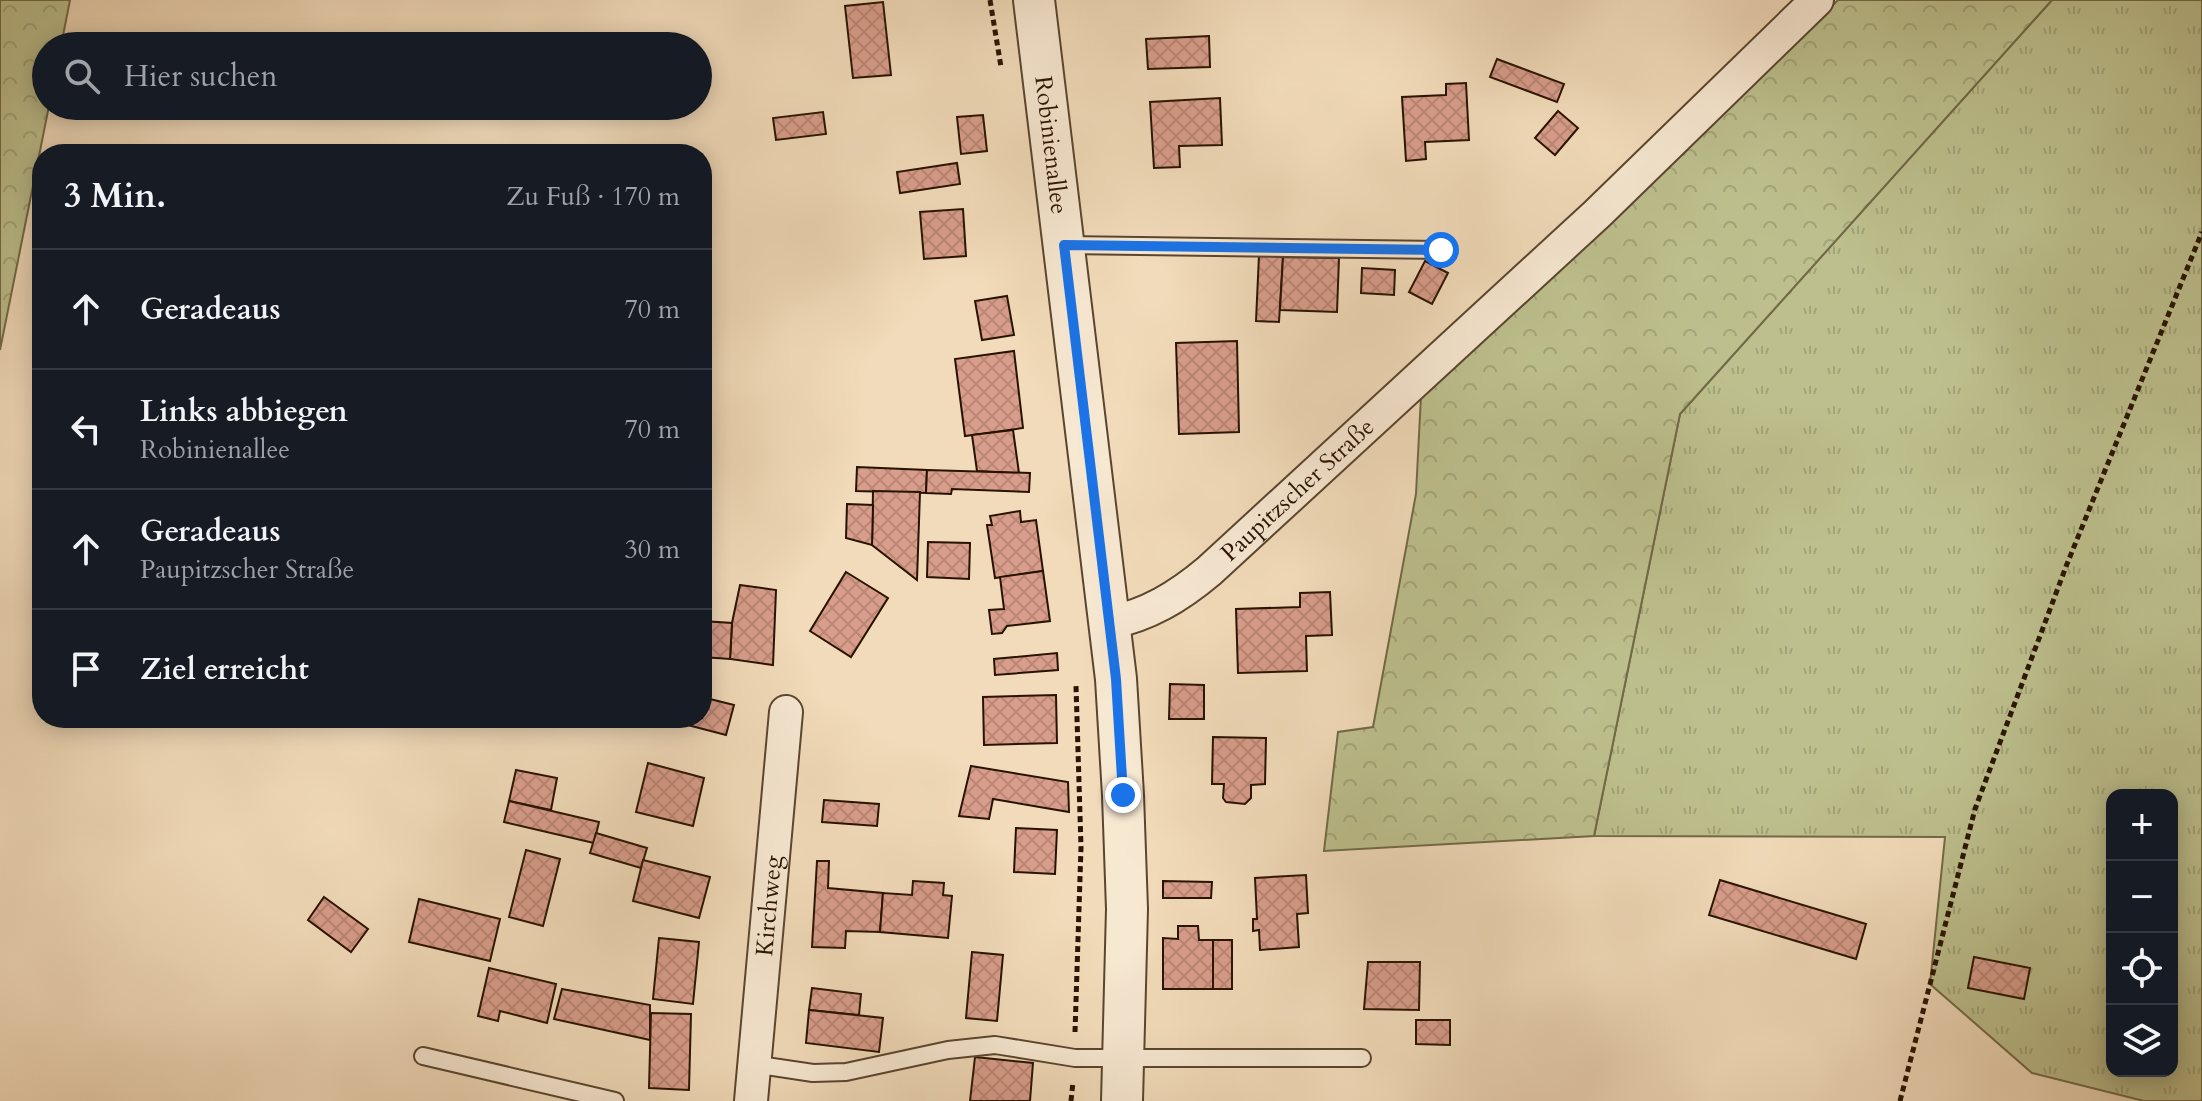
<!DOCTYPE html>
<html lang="de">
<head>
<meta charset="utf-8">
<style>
	body { margin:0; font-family:Cardo,serif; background:#20242c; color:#f1f3f6 }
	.controls { position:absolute; right:24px; bottom:24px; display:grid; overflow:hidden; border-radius:16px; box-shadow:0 4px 20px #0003 }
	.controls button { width:72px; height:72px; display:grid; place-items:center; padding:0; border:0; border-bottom:2px solid #363941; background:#171b24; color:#f1f3f6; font:40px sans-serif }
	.stop { position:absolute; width:24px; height:24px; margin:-18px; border:6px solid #1a73e8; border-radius:50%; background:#fff }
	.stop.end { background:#1a73e8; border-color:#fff; box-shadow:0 2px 8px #0008 }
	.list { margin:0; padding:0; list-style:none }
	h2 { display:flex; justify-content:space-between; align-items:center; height:104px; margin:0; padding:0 32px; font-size:34px }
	h2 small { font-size:26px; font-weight:400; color:#9ea1a6 }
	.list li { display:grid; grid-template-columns:52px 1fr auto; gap:24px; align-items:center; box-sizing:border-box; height:120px; padding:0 32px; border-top:2px solid #363941 }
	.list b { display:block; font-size:30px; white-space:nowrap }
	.list p { margin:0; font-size:26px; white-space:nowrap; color:#9ea1a6 }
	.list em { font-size:26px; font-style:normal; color:#9ea1a6 }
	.icon { flex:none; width:44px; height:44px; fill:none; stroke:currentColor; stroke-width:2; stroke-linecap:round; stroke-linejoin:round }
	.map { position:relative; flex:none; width:2202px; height:1101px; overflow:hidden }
	.search { position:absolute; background:#171b24; box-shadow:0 4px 20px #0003; left:32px; top:32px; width:680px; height:88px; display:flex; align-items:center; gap:20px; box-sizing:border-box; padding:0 28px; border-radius:44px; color:#9ea1a6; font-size:30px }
	.panel { position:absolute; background:#171b24; box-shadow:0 4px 20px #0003; left:32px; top:144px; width:680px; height:584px; border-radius:32px }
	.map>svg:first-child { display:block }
	.grass { fill:url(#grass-tufts); stroke:#726a47; stroke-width:2; fill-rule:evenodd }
	.forest { fill:url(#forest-crowns); stroke:#726a47; stroke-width:2 }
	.building { fill:url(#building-cross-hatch); stroke:#281300; stroke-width:2 }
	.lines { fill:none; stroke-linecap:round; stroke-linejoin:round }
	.service-casing { stroke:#5a452e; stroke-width:20 }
	.minor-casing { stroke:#5a452e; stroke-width:36 }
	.tertiary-casing { stroke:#5a452e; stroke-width:44 }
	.path { stroke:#281300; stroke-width:5; stroke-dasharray:6 4; stroke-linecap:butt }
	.service { stroke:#f7e8d2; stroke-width:16 }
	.minor { stroke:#f7e8d2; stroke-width:32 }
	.tertiary { stroke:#f7e8d2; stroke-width:40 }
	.route { stroke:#1a73e8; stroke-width:10 }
	.labels { text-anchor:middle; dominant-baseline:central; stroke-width:6; stroke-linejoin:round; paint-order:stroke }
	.street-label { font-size:24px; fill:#281300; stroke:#f7e8d2 }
</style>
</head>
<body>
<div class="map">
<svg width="2202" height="1101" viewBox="0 0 2202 1101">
	<defs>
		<pattern id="grass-tufts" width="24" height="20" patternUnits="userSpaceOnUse" patternTransform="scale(2)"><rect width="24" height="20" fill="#bdc08e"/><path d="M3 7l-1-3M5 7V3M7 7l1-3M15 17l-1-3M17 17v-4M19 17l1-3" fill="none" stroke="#a2a479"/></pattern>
		<pattern id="forest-crowns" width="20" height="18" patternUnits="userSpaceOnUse" patternTransform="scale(2)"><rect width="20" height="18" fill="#bdc08e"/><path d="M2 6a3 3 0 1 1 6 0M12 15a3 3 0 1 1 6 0" fill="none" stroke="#a2a479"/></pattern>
		<pattern id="building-cross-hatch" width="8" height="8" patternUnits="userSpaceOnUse" patternTransform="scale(2)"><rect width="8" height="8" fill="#d99d8b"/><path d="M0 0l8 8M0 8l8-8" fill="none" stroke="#ba8676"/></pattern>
	</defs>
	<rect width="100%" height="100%" fill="#f2dbba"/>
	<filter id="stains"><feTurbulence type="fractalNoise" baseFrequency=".0025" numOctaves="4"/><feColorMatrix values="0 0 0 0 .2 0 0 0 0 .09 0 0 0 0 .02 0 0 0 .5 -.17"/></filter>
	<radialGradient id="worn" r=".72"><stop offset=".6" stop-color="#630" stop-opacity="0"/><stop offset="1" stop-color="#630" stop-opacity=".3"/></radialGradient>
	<!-- grass -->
	<path class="grass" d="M2052,0h150v1101h-58l-112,-28 -102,-89 15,-147 -351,-1 86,-422zM2112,795h60v276h-60z"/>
	<!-- forest -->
	<g class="forest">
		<polygon points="0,0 70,0 61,46 46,46 46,106 49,106 0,350"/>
		<polygon points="1838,0 2052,0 1680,414 1594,836 1324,851 1338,732 1373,727 1416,494 1421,396 1771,67"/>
	</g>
	<!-- building -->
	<g class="building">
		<polygon points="883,2 891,75 853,78 845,6"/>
		<polygon points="1209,36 1210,67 1148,69 1146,39"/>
		<polygon points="1497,59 1564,84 1557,102 1490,77"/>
		<polygon points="1466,83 1469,140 1425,142 1426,159 1406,161 1402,97 1446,95 1446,84"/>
		<polygon points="1220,98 1222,145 1179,146 1180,167 1154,168 1150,102"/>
		<polygon points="1558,111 1578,128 1555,155 1535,138"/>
		<polygon points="823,112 826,134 776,140 773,118"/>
		<polygon points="983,115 987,151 961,154 957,117"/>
		<polygon points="957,163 960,184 900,193 897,172"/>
		<polygon points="963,209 966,256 924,259 920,212"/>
		<polygon points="1259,255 1283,257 1279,322 1256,321"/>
		<polygon points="1283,257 1339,258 1337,312 1280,310"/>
		<polygon points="1425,261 1448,273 1432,304 1409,292"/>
		<polygon points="1362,268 1395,270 1394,295 1361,293"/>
		<polygon points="1007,296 1014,335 982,340 975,301"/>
		<polygon points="1237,341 1239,432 1179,434 1176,343"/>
		<polygon points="1014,351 1023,428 965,436 955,359"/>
		<polygon points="1013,430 1019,473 977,471 972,435"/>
		<polygon points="857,467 927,470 926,493 856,491"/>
		<polygon points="927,470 1030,473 1029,492 952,489 951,494 926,493"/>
		<polygon points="873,491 920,492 917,580 872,545"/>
		<polygon points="847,504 873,505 872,545 846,538"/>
		<polygon points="1020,511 1021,522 1036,520 1043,571 995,578 987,525 992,525 990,516"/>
		<polygon points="928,542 970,543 969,579 927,577"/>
		<polygon points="1043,571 1050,621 1007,626 1002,633 992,634 989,610 1004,609 1000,577"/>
		<polygon points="846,572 888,598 851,657 810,631"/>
		<polygon points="740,585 776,590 773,665 730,659 732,623"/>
		<polygon points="1330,592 1332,635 1306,636 1307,671 1238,673 1236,609 1300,607 1300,593"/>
		<polygon points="702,621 732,623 730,659 702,657"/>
		<polygon points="1057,653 1058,670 995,675 994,659"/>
		<polygon points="1170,684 1204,685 1204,719 1169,719"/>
		<polygon points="1056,695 1057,743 984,745 983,697"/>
		<polygon points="702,697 734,705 726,735 680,723 681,718 702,718"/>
		<polygon points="1213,737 1266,738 1265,784 1251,785 1251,798 1245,804 1226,802 1223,798 1224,784 1212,784"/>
		<polygon points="648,763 704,778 693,826 636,812"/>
		<polygon points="971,766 1068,782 1069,812 993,799 989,819 959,816"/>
		<polygon points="516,770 557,778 551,810 509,801"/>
		<polygon points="824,800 879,804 877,826 822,822"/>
		<polygon points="509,801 599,822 594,843 504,822"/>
		<polygon points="1016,828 1057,830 1055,874 1014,872"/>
		<polygon points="596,833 647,848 641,868 590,853"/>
		<polygon points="526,850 560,859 543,926 509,917"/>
		<polygon points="643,860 710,877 699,918 633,901"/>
		<polygon points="817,861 829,861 828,888 883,893 880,932 846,931 845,948 812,947"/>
		<polygon points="1306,875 1308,913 1297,914 1299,947 1260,950 1259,930 1253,931 1253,919 1257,919 1255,878"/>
		<polygon points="1720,880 1866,924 1856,959 1709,915"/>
		<polygon points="913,881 944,883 943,895 952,896 948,938 880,932 883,893 912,895"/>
		<polygon points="1163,881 1212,882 1211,898 1163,898"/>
		<polygon points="324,897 368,929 351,952 308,920"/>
		<polygon points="419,899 500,919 490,961 409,942"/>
		<polygon points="1178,926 1198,926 1199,940 1213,940 1213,989 1163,989 1163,938 1178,939"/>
		<polygon points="659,938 699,942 693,1004 653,999"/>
		<rect x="1213" y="940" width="19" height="49"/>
		<polygon points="972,952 1003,955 997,1021 966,1018"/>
		<polygon points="1974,957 2030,968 2024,999 1968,988"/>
		<polygon points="1368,962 1420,962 1419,1010 1364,1009"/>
		<polygon points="489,968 556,984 547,1023 500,1011 498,1021 478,1016"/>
		<polygon points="812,988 861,994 859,1015 809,1010"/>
		<polygon points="562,989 650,1005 650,1040 554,1019"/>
		<polygon points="809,1010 883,1018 879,1052 806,1043"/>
		<polygon points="651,1013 691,1014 689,1090 649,1088"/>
		<polygon points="1416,1020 1450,1020 1450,1045 1416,1044"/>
		<polygon points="975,1057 1033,1063 1030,1101 970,1101"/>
	</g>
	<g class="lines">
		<defs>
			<g id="service">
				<polyline points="1064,245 1441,250"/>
				<polyline points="423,1056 615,1101"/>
				<polyline points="753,1064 813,1073 846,1072 948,1050 995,1045 1075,1058 1362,1058"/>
			</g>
			<g id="minor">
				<path id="s1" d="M1109,623c39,-8 69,-26 100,-52l388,-357 220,-214"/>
				<path id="s2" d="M751,1101l35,-389"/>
			</g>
			<g id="tertiary">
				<path id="s3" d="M1034,0l82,679 7,116 4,114 -5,192"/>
			</g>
		</defs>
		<!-- service casing -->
		<use href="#service" class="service-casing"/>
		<!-- minor casing -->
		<use href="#minor" class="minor-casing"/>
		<!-- tertiary casing -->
		<use href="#tertiary" class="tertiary-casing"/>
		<!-- path -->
		<g class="path">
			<polyline points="990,0 1001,67"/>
			<polyline points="1075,1032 1081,847 1076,686"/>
			<polyline points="1071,1101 1073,1082"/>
			<polyline points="1900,1101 1975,809 2067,564 2202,232"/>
		</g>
		<!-- service -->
		<use href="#service" class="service"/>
		<!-- minor -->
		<use href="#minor" class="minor"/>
		<!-- tertiary -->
		<use href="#tertiary" class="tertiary"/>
	</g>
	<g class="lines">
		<!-- route -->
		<polyline class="route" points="1123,795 1116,679 1064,245 1441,250"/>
	</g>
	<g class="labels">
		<!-- street labels -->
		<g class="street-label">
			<text stroke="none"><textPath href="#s3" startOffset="146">Robinienallee</textPath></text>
			<text stroke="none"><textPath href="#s1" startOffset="234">Paupitzscher Straße</textPath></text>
			<text stroke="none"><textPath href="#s2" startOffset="196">Kirchweg</textPath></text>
		</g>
	</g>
	<rect width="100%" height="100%" filter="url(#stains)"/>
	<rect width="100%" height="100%" fill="url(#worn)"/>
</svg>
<div class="controls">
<button>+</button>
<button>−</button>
<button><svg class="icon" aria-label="locate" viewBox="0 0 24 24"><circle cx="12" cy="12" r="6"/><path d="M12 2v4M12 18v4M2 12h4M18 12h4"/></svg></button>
<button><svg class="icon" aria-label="layers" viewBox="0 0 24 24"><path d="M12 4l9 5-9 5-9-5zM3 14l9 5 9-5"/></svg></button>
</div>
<div class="stop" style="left:1441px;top:250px"></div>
<div class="stop end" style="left:1123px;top:795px"></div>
<div class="search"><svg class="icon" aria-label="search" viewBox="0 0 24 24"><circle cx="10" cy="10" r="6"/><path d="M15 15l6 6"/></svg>Hier suchen</div>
<section class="panel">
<h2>3 Min.<small>Zu Fuß · 170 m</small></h2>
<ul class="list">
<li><svg class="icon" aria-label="ahead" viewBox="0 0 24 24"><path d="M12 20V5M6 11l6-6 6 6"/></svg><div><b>Geradeaus</b></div><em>70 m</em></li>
<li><svg class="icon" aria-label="left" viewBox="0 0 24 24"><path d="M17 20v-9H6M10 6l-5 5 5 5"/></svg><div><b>Links abbiegen</b><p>Robinienallee</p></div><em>70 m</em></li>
<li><svg class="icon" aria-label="ahead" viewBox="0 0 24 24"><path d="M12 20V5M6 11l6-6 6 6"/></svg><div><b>Geradeaus</b><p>Paupitzscher Straße</p></div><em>30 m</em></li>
<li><svg class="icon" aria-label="arrive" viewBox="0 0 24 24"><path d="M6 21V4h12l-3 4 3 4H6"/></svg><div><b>Ziel erreicht</b></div></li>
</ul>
</section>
</div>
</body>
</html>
